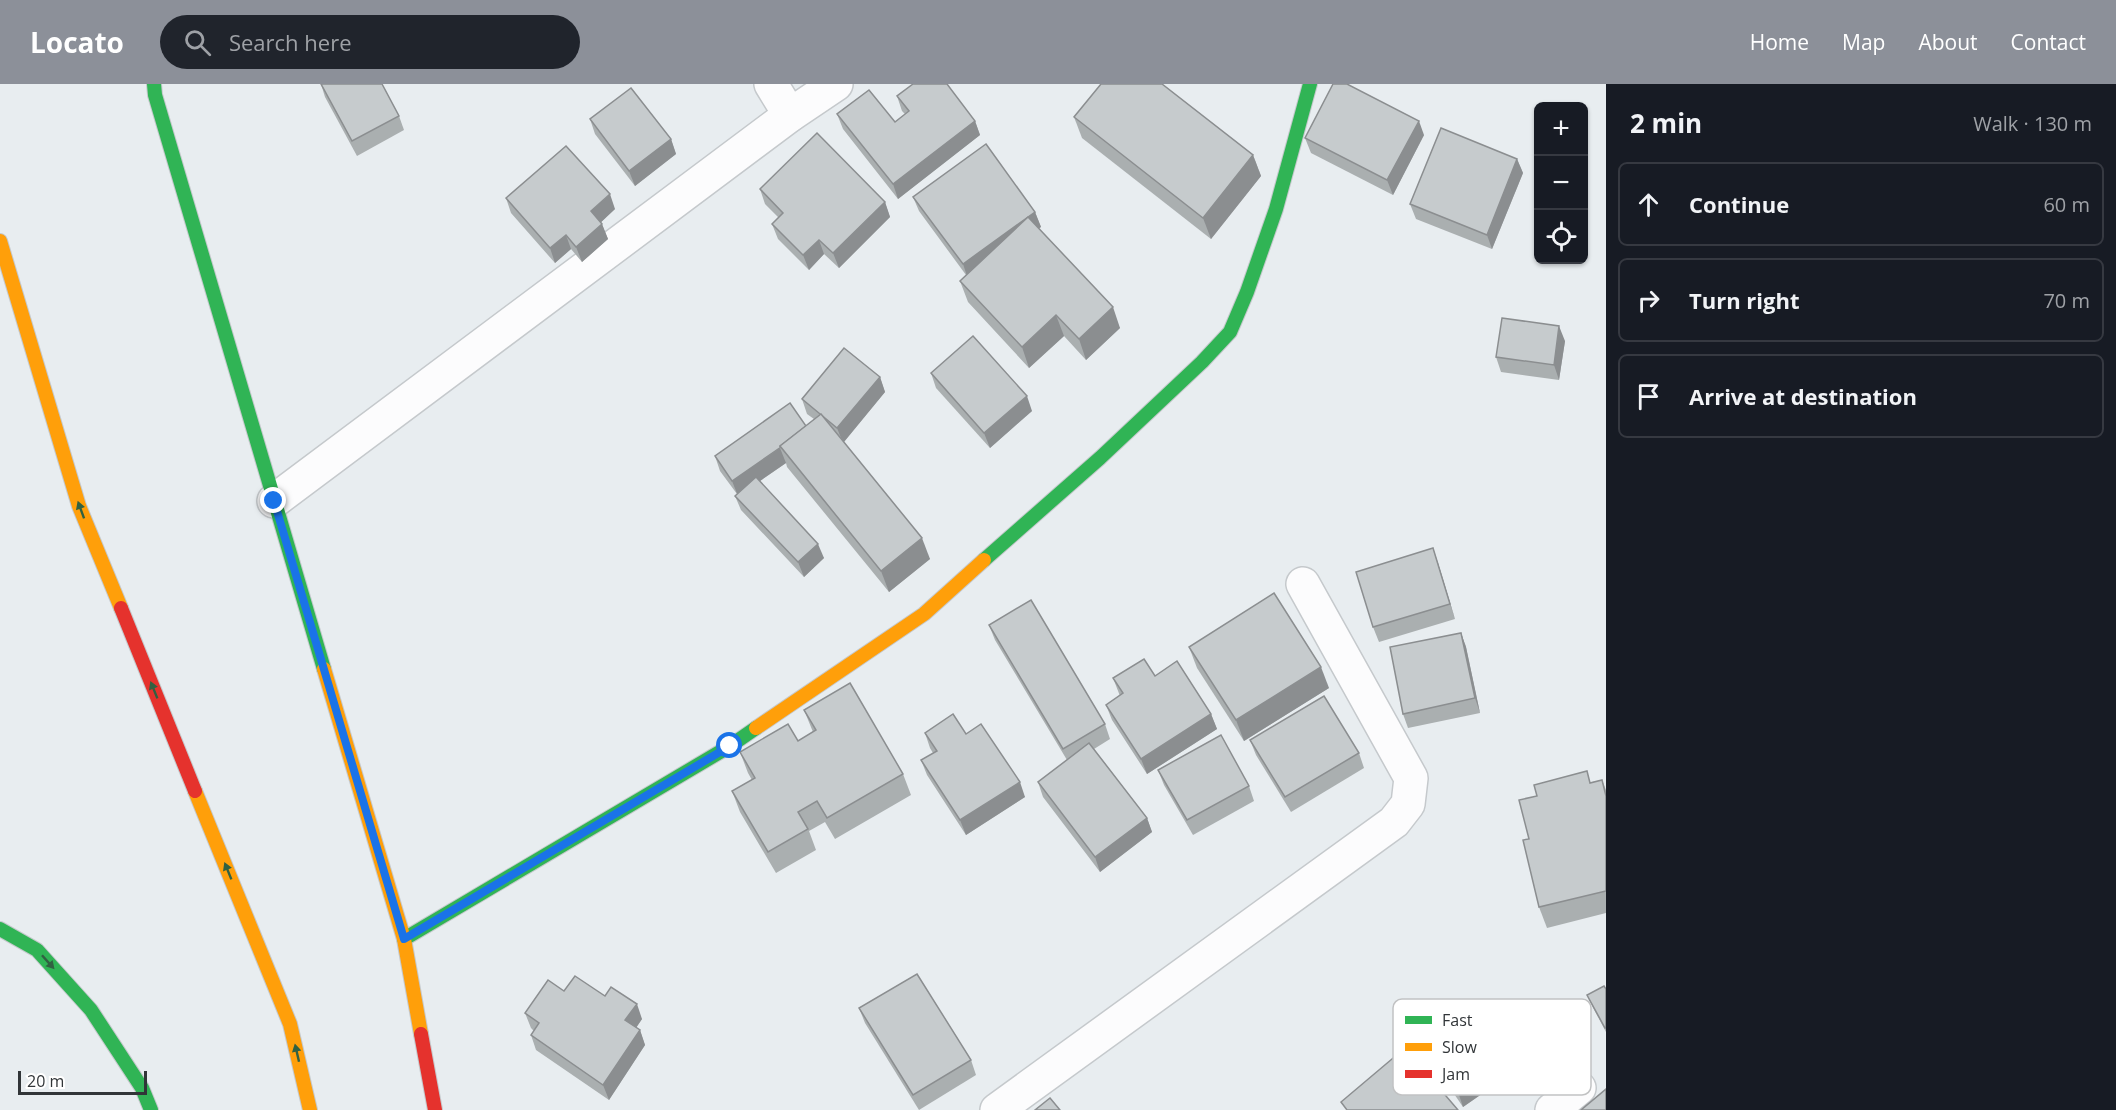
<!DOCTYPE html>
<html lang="en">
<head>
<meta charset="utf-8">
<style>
	body { margin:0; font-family:"Open Sans",sans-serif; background:#20242c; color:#f1f3f6 }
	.controls { position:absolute; right:18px; top:18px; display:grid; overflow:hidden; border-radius:9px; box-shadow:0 2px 4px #0004 }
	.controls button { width:54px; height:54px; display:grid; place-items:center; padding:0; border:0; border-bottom:2px solid #363941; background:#171b24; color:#f1f3f6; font:30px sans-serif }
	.scale { position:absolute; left:18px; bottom:15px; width:129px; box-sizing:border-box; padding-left:6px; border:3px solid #313538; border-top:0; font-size:16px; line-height:21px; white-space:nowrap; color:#313538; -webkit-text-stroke:4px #fff; paint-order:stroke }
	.stop { position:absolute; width:18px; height:18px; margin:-14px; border:4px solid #1a73e8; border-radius:50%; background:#fff }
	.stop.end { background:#1a73e8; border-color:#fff; box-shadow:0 2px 6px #0008 }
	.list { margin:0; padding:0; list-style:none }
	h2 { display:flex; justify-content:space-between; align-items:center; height:78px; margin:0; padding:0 24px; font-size:26px }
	h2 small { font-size:20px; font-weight:400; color:#9ea1a6 }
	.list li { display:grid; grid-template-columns:39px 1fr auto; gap:18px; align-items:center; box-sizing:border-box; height:84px; margin:0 12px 12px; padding:0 12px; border:2px solid #363941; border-radius:9px }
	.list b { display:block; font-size:22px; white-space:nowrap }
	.list em { font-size:20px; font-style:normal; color:#9ea1a6 }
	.icon { flex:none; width:33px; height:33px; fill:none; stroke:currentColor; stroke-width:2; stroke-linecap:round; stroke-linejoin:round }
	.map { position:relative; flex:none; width:1606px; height:1026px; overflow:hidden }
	header { display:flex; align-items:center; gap:36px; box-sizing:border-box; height:84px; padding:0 30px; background:#8c9099; color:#fff }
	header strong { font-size:28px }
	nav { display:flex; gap:33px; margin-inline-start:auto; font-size:21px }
	.search { width:420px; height:54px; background:#20242c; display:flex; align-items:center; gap:15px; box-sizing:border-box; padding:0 21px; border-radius:33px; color:#9ea1a6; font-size:22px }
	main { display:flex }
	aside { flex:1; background:#171b24 }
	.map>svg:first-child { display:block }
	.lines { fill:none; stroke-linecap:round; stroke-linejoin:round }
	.street-casing { stroke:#c5c9cc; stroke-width:36 }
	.fast-casing { stroke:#c5c9cc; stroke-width:16 }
	.slow-casing { stroke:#c5c9cc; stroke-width:16 }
	.jam-casing { stroke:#c5c9cc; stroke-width:16 }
	.street { stroke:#fcfcfd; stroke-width:33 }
	.fast { stroke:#30b455; stroke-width:14 }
	.slow { stroke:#ff9f0a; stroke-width:14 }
	.jam { stroke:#e5322d; stroke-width:14 }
	.wall { fill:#aaafb0 }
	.shaded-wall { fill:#8b8e90 }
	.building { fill:#c6cbcd; stroke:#8b8e90; stroke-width:1.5 }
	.oneway { fill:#316142 }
	.route { stroke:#1a73e8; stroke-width:8 }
	.key { fill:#fff; stroke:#c1c2c3; stroke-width:1.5 }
	.key-label { font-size:16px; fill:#313538 }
</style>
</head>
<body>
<header>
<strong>Locato</strong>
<div class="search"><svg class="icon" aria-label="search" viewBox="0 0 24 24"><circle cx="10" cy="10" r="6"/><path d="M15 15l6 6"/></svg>Search here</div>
<nav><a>Home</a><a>Map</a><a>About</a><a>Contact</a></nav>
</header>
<main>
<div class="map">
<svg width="1606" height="1026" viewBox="0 0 1606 1026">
	<rect width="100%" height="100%" fill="#e8edf0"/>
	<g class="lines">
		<defs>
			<g id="street">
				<polyline points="771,0 790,31"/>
				<polyline points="274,417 790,31 836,0"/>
				<polyline points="997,1026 1394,738 1408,720 1411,694 1303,500"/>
				<polyline points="1552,1026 1579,1004"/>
			</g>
			<g id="fast">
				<polyline points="154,0 155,11 324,585"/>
				<polyline points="984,476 1100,374 1202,278 1230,248 1247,208 1276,125 1310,0"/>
				<polyline points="0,845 37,866 91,926 142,1004 151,1026"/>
				<polyline points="404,855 730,662 756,644"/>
			</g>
			<g id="slow">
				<polyline points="0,157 79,422 121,524"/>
				<polyline points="324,585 404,855 421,950"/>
				<polyline points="756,644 924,530 984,476"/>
				<polyline points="195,707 290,940 310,1026"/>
			</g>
			<g id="jam">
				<polyline points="121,524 195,707"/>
				<polyline points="421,950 435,1026"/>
			</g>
		</defs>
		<!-- street casing -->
		<use href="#street" class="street-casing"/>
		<!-- fast casing -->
		<use href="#fast" class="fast-casing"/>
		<!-- slow casing -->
		<use href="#slow" class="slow-casing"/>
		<!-- jam casing -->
		<use href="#jam" class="jam-casing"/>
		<!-- street -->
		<use href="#street" class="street"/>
		<!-- fast -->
		<use href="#fast" class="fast"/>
		<!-- slow -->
		<use href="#slow" class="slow"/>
		<!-- jam -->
		<use href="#jam" class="jam"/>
	</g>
	<!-- wall -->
	<g class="wall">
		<polygon points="321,0 399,32 404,46 357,72 325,13"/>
		<polygon points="897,12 975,37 980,51 898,115 843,45 837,30 895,38 905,30 902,27"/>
		<polygon points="1074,33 1253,71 1261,92 1211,155 1082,54"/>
		<polygon points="590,35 671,55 676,70 635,102 595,50"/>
		<polygon points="1424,51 1393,111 1311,69 1305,54"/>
		<polygon points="1517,75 1523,89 1492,165 1416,135 1410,120"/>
		<polygon points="760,105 885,118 890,133 839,184 824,170 809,186 778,155 772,140 779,134 765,120"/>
		<polygon points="913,113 1035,128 1041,143 1039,144 1120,244 1086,276 1064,252 1029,284 968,218 960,197 966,191 919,127"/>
		<polygon points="506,114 615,125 601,138 608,155 582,178 571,165 555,179 511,129"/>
		<polygon points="1565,257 1559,296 1501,288 1496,273"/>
		<polygon points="931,289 1032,327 990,364 936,304"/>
		<polygon points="880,293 885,308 844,358 930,475 889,508 787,383 786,379 760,397 824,474 804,493 741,426 735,412 737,410 720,387 715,372 806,342 814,335 807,330 802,315"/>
		<polygon points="1438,479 1455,535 1379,558 1373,543"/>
		<polygon points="989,541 1105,640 1110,655 1094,665 1147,734 1152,748 1100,788 1043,713 1038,698 1067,676 995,556"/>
		<polygon points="1461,549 1466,563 1480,629 1408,644 1403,630"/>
		<polygon points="1189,563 1329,604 1244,657 1197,584"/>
		<polygon points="1155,592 1211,630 1217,645 1147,690 1112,636 1106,621 1120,612 1113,594"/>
		<polygon points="804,626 903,690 911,711 835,755 825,738 809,747 816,766 776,789 740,728 732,707 752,696 748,689 740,668 798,657 813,648"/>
		<polygon points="925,649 966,650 1025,713 966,751 927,691 921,676 933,669 930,664"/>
		<polygon points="1250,656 1359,669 1364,684 1291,728 1256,671"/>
		<polygon points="1158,686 1249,702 1254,717 1193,751 1164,701"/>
		<polygon points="1602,696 1606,706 1606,829 1547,844 1539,823 1529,755 1592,698"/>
		<polygon points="1606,905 1606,948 1590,918 1587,911"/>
		<polygon points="605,912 642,935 636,944 640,946 645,961 609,1016 536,966 531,951 534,947 531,944 525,929"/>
		<polygon points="859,924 971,976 976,991 919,1026 865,939"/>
		<polygon points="1536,949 1584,974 1550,1002 1535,984 1532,977 1547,964 1539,956"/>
		<polygon points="1426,962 1504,977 1509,991 1463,1023 1431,976"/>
	</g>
	<!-- shaded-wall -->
	<g class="shaded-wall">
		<polygon points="975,37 980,51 898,115 893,100"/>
		<polygon points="1419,37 1424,51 1393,111 1387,96"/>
		<polygon points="671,55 676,70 635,102 629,87"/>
		<polygon points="1253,71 1261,92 1211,155 1203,134"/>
		<polygon points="1517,75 1523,89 1492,165 1487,151"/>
		<polygon points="610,110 615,125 597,142 591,127"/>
		<polygon points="885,118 890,133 839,184 833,169"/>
		<polygon points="1035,128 1041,143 968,195 963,180"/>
		<polygon points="602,140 608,155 582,178 576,163"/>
		<polygon points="566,151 571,165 555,179 550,164"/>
		<polygon points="819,156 824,170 809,186 803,171"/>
		<polygon points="1113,223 1120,244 1086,276 1079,255"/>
		<polygon points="1056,231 1064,252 1029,284 1022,263"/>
		<polygon points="1559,242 1565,257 1559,296 1554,281"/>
		<polygon points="880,293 885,308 843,359 837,344"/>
		<polygon points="1027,312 1032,327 990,364 984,349"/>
		<polygon points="780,364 786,379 738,412 732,397"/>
		<polygon points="922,454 930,475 889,508 881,487"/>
		<polygon points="818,460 824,474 804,493 798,478"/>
		<polygon points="1433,464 1438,479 1455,535 1450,520"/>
		<polygon points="1461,549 1466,563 1480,629 1475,614"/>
		<polygon points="1321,583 1329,604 1244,657 1236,636"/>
		<polygon points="1211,630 1217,645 1147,690 1141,675"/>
		<polygon points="1020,698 1025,713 966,751 960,736"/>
		<polygon points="1147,734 1152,748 1100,788 1095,773"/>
		<polygon points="637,920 642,935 631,951 625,936"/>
		<polygon points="640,946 645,961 609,1016 603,1001"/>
		<polygon points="1582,966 1584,974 1550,1002 1548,994"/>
		<polygon points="1504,977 1509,991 1463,1023 1458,1008"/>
	</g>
	<!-- building -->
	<g class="building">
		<polygon points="321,0 382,0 399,32 352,57"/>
		<polygon points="913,0 947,0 975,37 893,100 837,30 869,6 895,38 909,27 897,12"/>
		<polygon points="1101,0 1162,0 1253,71 1203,134 1074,33"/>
		<polygon points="1333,0 1347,0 1419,37 1387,96 1305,54"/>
		<polygon points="631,4 671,55 629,87 590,35"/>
		<polygon points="1441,44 1517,75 1487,151 1410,120"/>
		<polygon points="817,49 885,118 833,169 819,156 803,171 772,140 783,129 760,105"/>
		<polygon points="986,60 1035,128 963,180 913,113"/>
		<polygon points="566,62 610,110 591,127 602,140 576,163 566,151 550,164 506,114"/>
		<polygon points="1028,133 1113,223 1079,255 1056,231 1022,263 960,197"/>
		<polygon points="1502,234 1559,242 1554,281 1496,273"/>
		<polygon points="973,252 1027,312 984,349 931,289"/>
		<polygon points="844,264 880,293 837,344 802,315"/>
		<polygon points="790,319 806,342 780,362 781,363 732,397 715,372"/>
		<polygon points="821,330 922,454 881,487 780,362"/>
		<polygon points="756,393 818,460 798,478 735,412"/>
		<polygon points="1433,464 1450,520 1373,543 1356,488"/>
		<polygon points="1274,509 1321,583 1236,636 1189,563"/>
		<polygon points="1031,516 1105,640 1063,665 989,541"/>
		<polygon points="1461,549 1475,614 1403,630 1390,563"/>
		<polygon points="1144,575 1155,592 1177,577 1211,630 1141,675 1106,621 1123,609 1113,594"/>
		<polygon points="850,599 903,690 827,734 817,717 798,728 808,745 768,768 732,707 755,694 740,668 788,640 798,657 816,646 804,626"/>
		<polygon points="1324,612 1359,669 1285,713 1250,656"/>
		<polygon points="953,630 966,650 981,640 1020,698 960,736 921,676 937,667 925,649"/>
		<polygon points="1221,651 1249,702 1187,736 1158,686"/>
		<polygon points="1089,659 1147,734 1095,773 1038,698"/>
		<polygon points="1587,687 1590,699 1602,696 1606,712 1606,807 1539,823 1523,756 1529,755 1519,716 1537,712 1534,701"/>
		<polygon points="917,890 971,976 913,1011 859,924"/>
		<polygon points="575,892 605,912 611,903 637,920 625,936 640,946 603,1001 531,951 539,939 525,929 548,896 564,907"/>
		<polygon points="1604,902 1606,905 1606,944 1605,944 1587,911"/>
		<polygon points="1405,964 1458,1026 1347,1026 1341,1018"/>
		<polygon points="1606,1005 1606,1026 1581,1026"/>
		<polygon points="1050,1014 1060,1026 1035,1026"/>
	</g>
	<!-- one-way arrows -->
	<defs><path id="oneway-solid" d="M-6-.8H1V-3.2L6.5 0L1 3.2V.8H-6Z" transform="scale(1.5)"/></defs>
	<g class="oneway">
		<use href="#oneway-solid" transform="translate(81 426) rotate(-110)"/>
		<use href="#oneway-solid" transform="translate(154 606) rotate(-112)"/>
		<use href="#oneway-solid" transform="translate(228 787) rotate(-112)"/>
		<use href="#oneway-solid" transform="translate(48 878) rotate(48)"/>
		<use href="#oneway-solid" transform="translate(297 969) rotate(-103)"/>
	</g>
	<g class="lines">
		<!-- route -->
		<polyline class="route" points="274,417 404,855 730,662"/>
	</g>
	<!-- legend -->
	<rect x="1393" y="915" width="198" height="96" rx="9" class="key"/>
	<rect x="1405" y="932" width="27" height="8" fill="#30b455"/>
	<rect x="1405" y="959" width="27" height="8" fill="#ff9f0a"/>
	<rect x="1405" y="986" width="27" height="8" fill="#e5322d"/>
	<g class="key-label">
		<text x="1442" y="942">Fast</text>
		<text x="1442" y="969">Slow</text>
		<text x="1442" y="996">Jam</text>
	</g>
</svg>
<div class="controls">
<button>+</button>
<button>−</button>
<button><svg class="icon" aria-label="locate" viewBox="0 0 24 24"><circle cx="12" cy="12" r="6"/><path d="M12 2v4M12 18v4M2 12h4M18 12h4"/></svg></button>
</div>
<div class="scale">20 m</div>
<div class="stop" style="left:730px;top:662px"></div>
<div class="stop end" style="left:274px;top:417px"></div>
</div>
<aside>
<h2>2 min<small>Walk · 130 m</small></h2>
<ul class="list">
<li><svg class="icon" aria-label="ahead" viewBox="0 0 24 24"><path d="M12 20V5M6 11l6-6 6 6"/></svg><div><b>Continue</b></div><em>60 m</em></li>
<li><svg class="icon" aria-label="right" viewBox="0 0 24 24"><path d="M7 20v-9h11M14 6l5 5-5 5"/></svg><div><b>Turn right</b></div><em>70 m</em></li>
<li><svg class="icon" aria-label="arrive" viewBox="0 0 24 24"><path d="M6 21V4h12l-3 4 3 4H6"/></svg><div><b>Arrive at destination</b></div></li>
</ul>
</aside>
</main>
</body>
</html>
